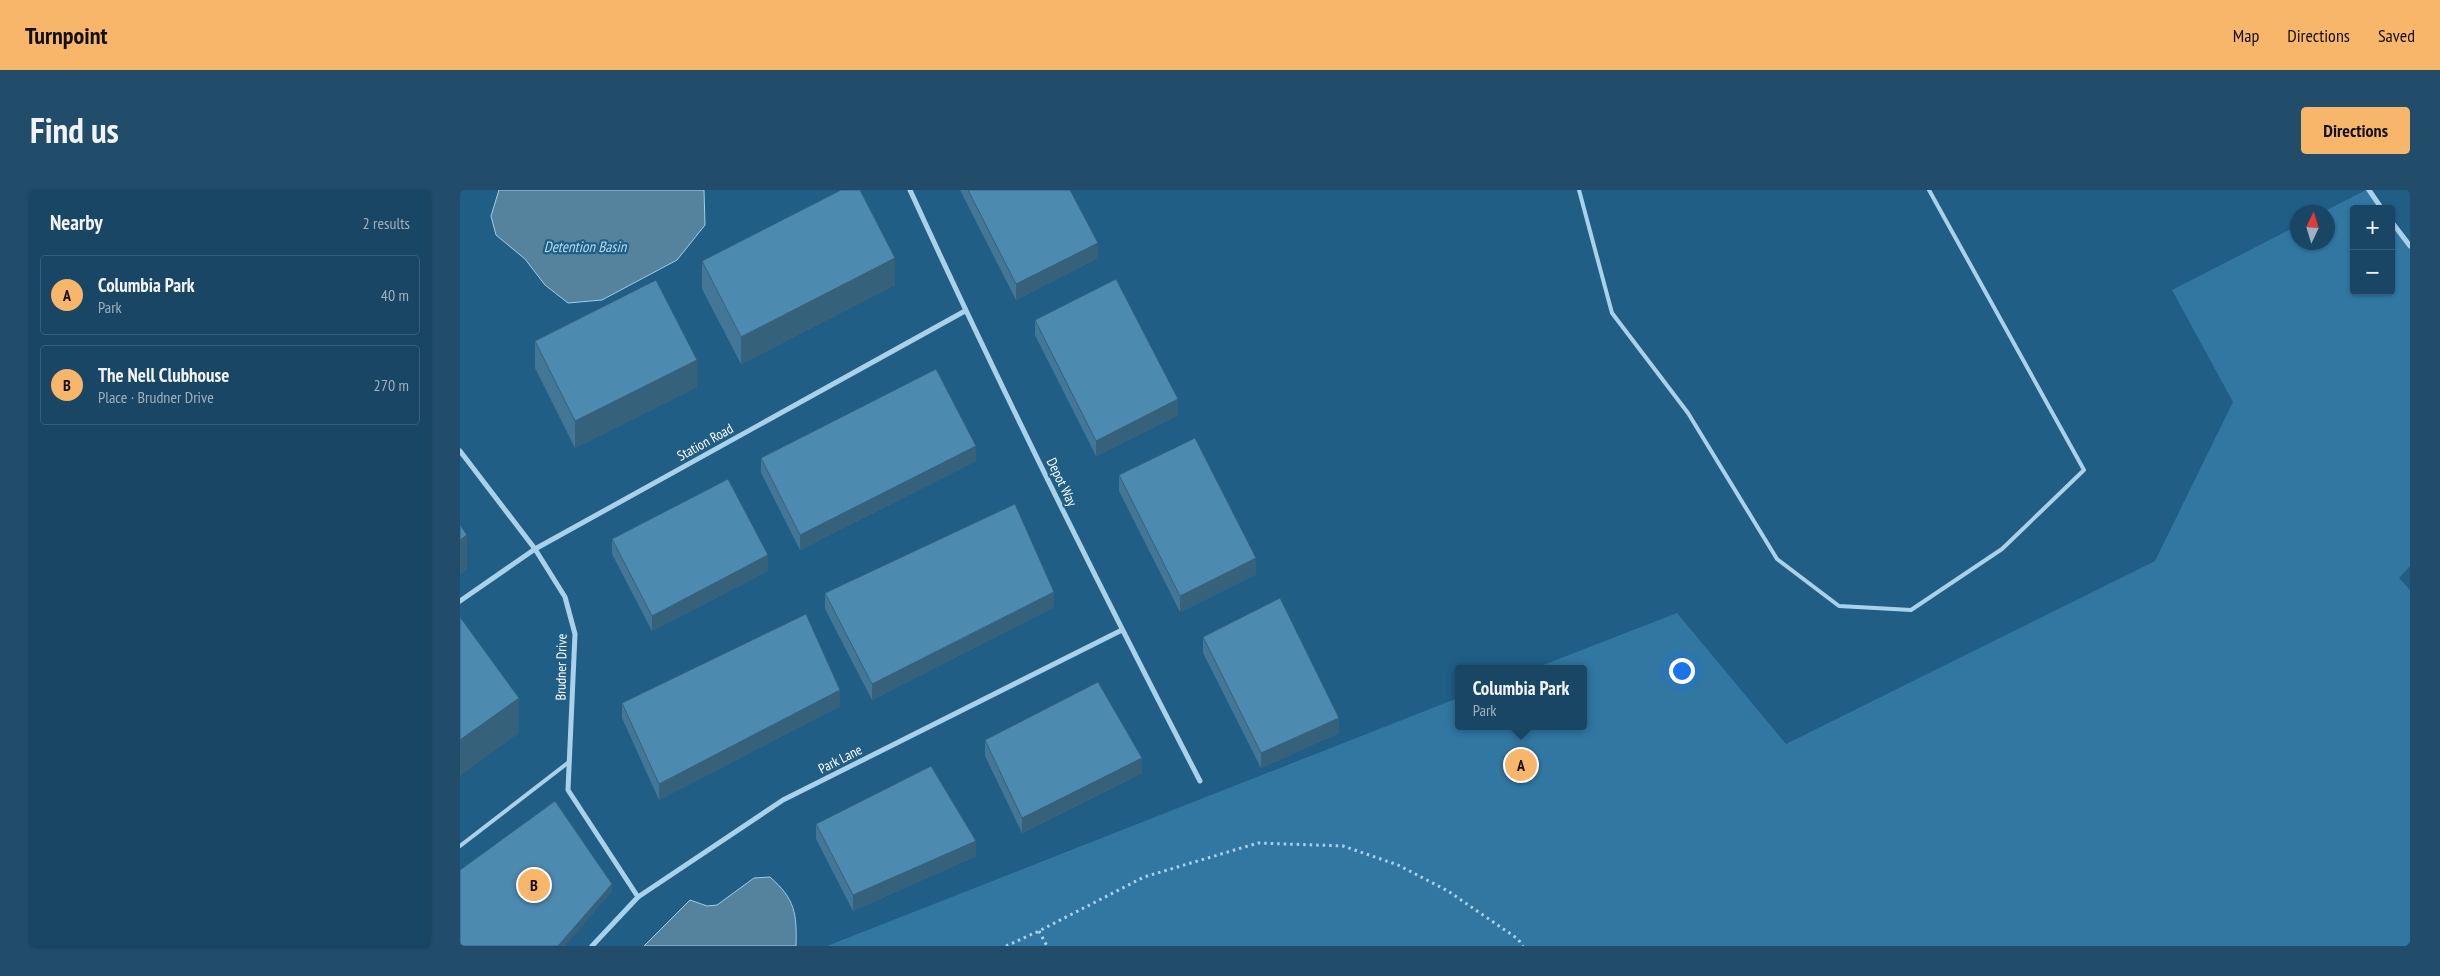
<!DOCTYPE html>
<html lang="en">
<head>
<meta charset="utf-8">
<style>
	body { margin:0; font-family:"PT Sans Narrow",sans-serif; background:#214d6a; color:#f1f3f6 }
	.controls { position:absolute; right:15px; top:15px; display:grid; overflow:hidden; border-radius:5px; box-shadow:0 1px 4px #0004 }
	.controls button { width:45px; height:45px; display:grid; place-items:center; padding:0; border:0; border-bottom:1px solid #365e78; background:#184664; color:#f1f3f6; font:25px sans-serif }
	.compass { position:absolute; left:1830px; top:15px; width:45px; height:45px; border-radius:50%; background:#184664; box-shadow:0 1px 4px #0004; rotate:4deg }
	.you { position:absolute; left:1221px; top:480px; width:18px; height:18px; margin:-12px; border:4px solid #fff; border-radius:50%; background:#1a73e8; box-shadow:0 0 0 8px #1a73e833 }
	.badge { display:grid; place-items:center; width:32px; height:32px; border-radius:50%; background:#f7b66a; color:#111; font-size:16px; font-weight:700 }
	.pin { position:absolute; translate:-50% -50%; border:2px solid #fff; box-shadow:0 1px 5px #0006 }
	.popup { position:absolute; left:995px; top:475px; width:132px; height:65px; box-sizing:border-box; display:grid; place-content:center; border-radius:5px; background:#184664; filter:drop-shadow(0 1px 4px #0005); font-size:16px; white-space:nowrap; color:#9fb1bf }
	.popup b { font-size:19px; color:#f1f3f6 }
	.popup::after { content:''; position:absolute; left:50%; top:100%; margin-left:-10px; border:10px solid transparent; border-top-color:#184664 }
	.list { margin:0; padding:0; list-style:none }
	h2 { display:flex; justify-content:space-between; align-items:center; height:65px; margin:0; padding:0 20px; font-size:21px }
	h2 small { font-size:16px; font-weight:400; color:#9fb1bf }
	.list li { display:grid; grid-template-columns:32px 1fr auto; gap:15px; align-items:center; box-sizing:border-box; height:80px; margin:0 10px 10px; padding:0 10px; border:1px solid #365e78; border-radius:5px }
	.list b { display:block; font-size:19px; white-space:nowrap }
	.list p { margin:0; font-size:16px; white-space:nowrap; color:#9fb1bf }
	.list em { font-size:16px; font-style:normal; color:#9fb1bf }
	.map { position:relative; flex:none; width:1950px; height:756px; overflow:hidden; border-radius:5px }
	header { display:flex; align-items:center; gap:30px; box-sizing:border-box; height:70px; padding:0 25px; background:#f7b66a; color:#111 }
	header strong { font-size:24px }
	nav { display:flex; gap:28px; margin-inline-start:auto; font-size:18px }
	.intro { display:flex; align-items:center; justify-content:space-between; box-sizing:border-box; height:120px; padding:0 30px }
	h1 { margin:0; font-size:35px }
	.button { padding:12px 22px; border-radius:5px; background:#f7b66a; color:#111; font-size:18px; font-weight:700 }
	main { display:flex; gap:30px; padding:0 30px }
	aside { flex:1; background:#184664; border-radius:5px; box-shadow:0 1px 4px #0004 }
	.map>svg:first-child { display:block }
	.green { fill:#3177a2 }
	.water { fill:#55829c; stroke:#9dcfeb }
	.lines { fill:none; stroke-linecap:round; stroke-linejoin:round }
	.path { stroke:#a9d2ea; stroke-width:3; stroke-dasharray:2.5 4; stroke-linecap:butt }
	.lane { stroke:#a9d2ea; stroke-width:4 }
	.street { stroke:#a9d2ea; stroke-width:5 }
	.wall { fill:#427797 }
	.shaded-wall { fill:#36617b }
	.building { fill:#4d8ab0; stroke:#36617b }
	.labels { text-anchor:middle; dominant-baseline:central; stroke-width:4.5; stroke-linejoin:round; paint-order:stroke }
	.street-label { font-size:14px; fill:#fff; stroke:#205e86 }
	.water-label { font-size:15px; font-style:italic; fill:#b5dbf1; stroke:#205e86 }
</style>
</head>
<body>
<header>
<strong>Turnpoint</strong>
<nav><a>Map</a><a>Directions</a><a>Saved</a></nav>
</header>
<div class="intro"><h1>Find us</h1><a class="button">Directions</a></div>
<main>
<aside>
<h2>Nearby<small>2 results</small></h2>
<ul class="list">
<li><span class="badge">A</span><div><b>Columbia Park</b><p>Park</p></div><em>40 m</em></li>
<li><span class="badge">B</span><div><b>The Nell Clubhouse</b><p>Place · Brudner Drive</p></div><em>270 m</em></li>
</ul>
</aside>
<div class="map">
<svg width="1950" height="756" viewBox="0 0 1950 756">
	<rect width="100%" height="100%" fill="#205e86"/>
	<!-- green -->
	<polygon class="green" points="1906,0 1909,0 1922,19 1894,19 1894,101 1931,101 1931,31 1950,56 1950,376 1939,388 1950,400 1950,752 1946,756 367,756 998,508 998,536 1124,536 1124,479 1073,479 1217,423 1326,554 1695,371 1773,212 1712,100 1837,36 1838,52 1868,52 1868,22 1863,22"/>
	<!-- water -->
	<g class="water">
		<polygon points="39,0 244,0 245,35 217,70 142,110 108,113 85,95 65,69 36,45 31,26"/>
		<path d="M310,687c25,22 27,36 26,69h-152l46,-46 17,6 10,-1 37,-27z"/>
	</g>
	<g class="lines">
		<!-- path -->
		<g class="path">
			<polyline points="579,741 587,756"/>
			<polyline points="546,756 579,741 684,687 798,653 883,656 938,675 988,701 1058,749 1063,756"/>
		</g>
		<!-- lane -->
		<g class="lane">
			<polyline points="1119,0 1152,123 1228,223 1317,369 1379,416 1451,420 1542,359 1624,280 1469,0"/>
			<polyline points="0,656 109,572"/>
		</g>
		<!-- street -->
		<g class="street">
			<path d="M450,0c91,199 189,396 290,591"/>
			<polyline points="1909,0 1922,19"/>
			<polyline points="1931,31 1950,56"/>
			<polyline points="0,261 75,359 105,407 115,444 108,600 178,707"/>
			<polyline points="0,411 75,359 505,121"/>
			<polyline points="132,756 178,707 323,610 662,440"/>
		</g>
	</g>
	<!-- wall -->
	<g class="wall">
		<polygon points="500,0 610,0 638,68 556,110"/>
		<polygon points="242,71 435,95 281,174 242,99"/>
		<polygon points="575,130 718,225 636,266 575,145"/>
		<polygon points="75,151 237,197 115,258 75,178"/>
		<polygon points="301,268 516,271 340,360 301,283"/>
		<polygon points="659,285 796,384 720,422 659,301"/>
		<polygon points="152,349 308,381 192,441 152,364"/>
		<polygon points="365,403 594,417 412,510 365,419"/>
		<polygon points="743,447 879,543 801,578 743,463"/>
		<polygon points="162,513 380,516 199,610 162,528"/>
		<polygon points="525,550 682,583 562,643 525,566"/>
		<polygon points="356,634 516,666 393,721 356,649"/>
	</g>
	<!-- shaded-wall -->
	<g class="shaded-wall">
		<polygon points="638,53 638,68 556,110 556,94"/>
		<polygon points="435,68 435,95 281,174 281,147"/>
		<polygon points="237,170 237,197 115,258 115,231"/>
		<polygon points="718,209 718,225 636,266 636,251"/>
		<polygon points="516,256 516,271 340,360 340,345"/>
		<polygon points="7,345 7,380 0,385 0,350"/>
		<polygon points="308,365 308,381 192,441 192,426"/>
		<polygon points="796,368 796,384 720,422 720,406"/>
		<polygon points="594,402 594,417 412,510 412,494"/>
		<polygon points="380,500 380,516 199,610 199,594"/>
		<polygon points="59,508 59,543 0,586 0,550"/>
		<polygon points="879,528 879,543 801,578 801,563"/>
		<polygon points="682,568 682,583 562,643 562,628"/>
		<polygon points="516,651 516,666 393,721 393,705"/>
		<polygon points="152,694 152,702 105,756 98,756"/>
	</g>
	<!-- building -->
	<g class="building">
		<polygon points="381,0 400,0 435,68 281,147 242,71"/>
		<polygon points="508,0 610,0 638,53 556,94"/>
		<polygon points="656,89 718,209 636,251 575,130"/>
		<polygon points="196,90 237,170 115,231 75,151"/>
		<polygon points="476,179 516,256 340,345 301,268"/>
		<polygon points="735,248 796,368 720,406 659,285"/>
		<polygon points="268,289 308,365 192,426 152,349"/>
		<polygon points="555,314 594,402 412,494 365,403"/>
		<polygon points="0,335 7,345 0,350"/>
		<polygon points="820,408 879,528 801,563 743,447"/>
		<polygon points="346,424 380,500 199,594 162,513"/>
		<polygon points="0,427 59,508 0,550"/>
		<polygon points="638,492 682,568 562,628 525,550"/>
		<polygon points="471,576 516,651 393,705 356,634"/>
		<polygon points="95,611 152,694 98,756 0,756 0,680"/>
	</g>
	<g class="labels">
		<!-- street labels -->
		<g class="street-label">
			<text transform="translate(245 252) rotate(-29)">Station Road</text>
			<text transform="translate(602 292) rotate(64)">Depot Way</text>
			<text transform="translate(101 477) rotate(-89)">Brudner Drive</text>
			<text transform="translate(380 569) rotate(-27)">Park Lane</text>
		</g>
		<!-- water labels -->
		<g class="water-label">
			<text x="125" y="56">Detention Basin</text>
		</g>
	</g>
</svg>
<div class="controls">
<button>+</button>
<button>−</button>
</div>
<svg class="compass" viewBox="-18 -18 36 36"><path d="M0-13l5 13h-10z" fill="#e53935"/><path d="M0 13l5-13h-10z" fill="#9fb1bf"/></svg>
<div class="you"></div>
<div class="pin badge" style="left:1061px;top:575px">A</div>
<div class="popup"><b>Columbia Park</b>Park</div>
<div class="pin badge" style="left:74px;top:695px">B</div>
</div>
</main>
</body>
</html>
